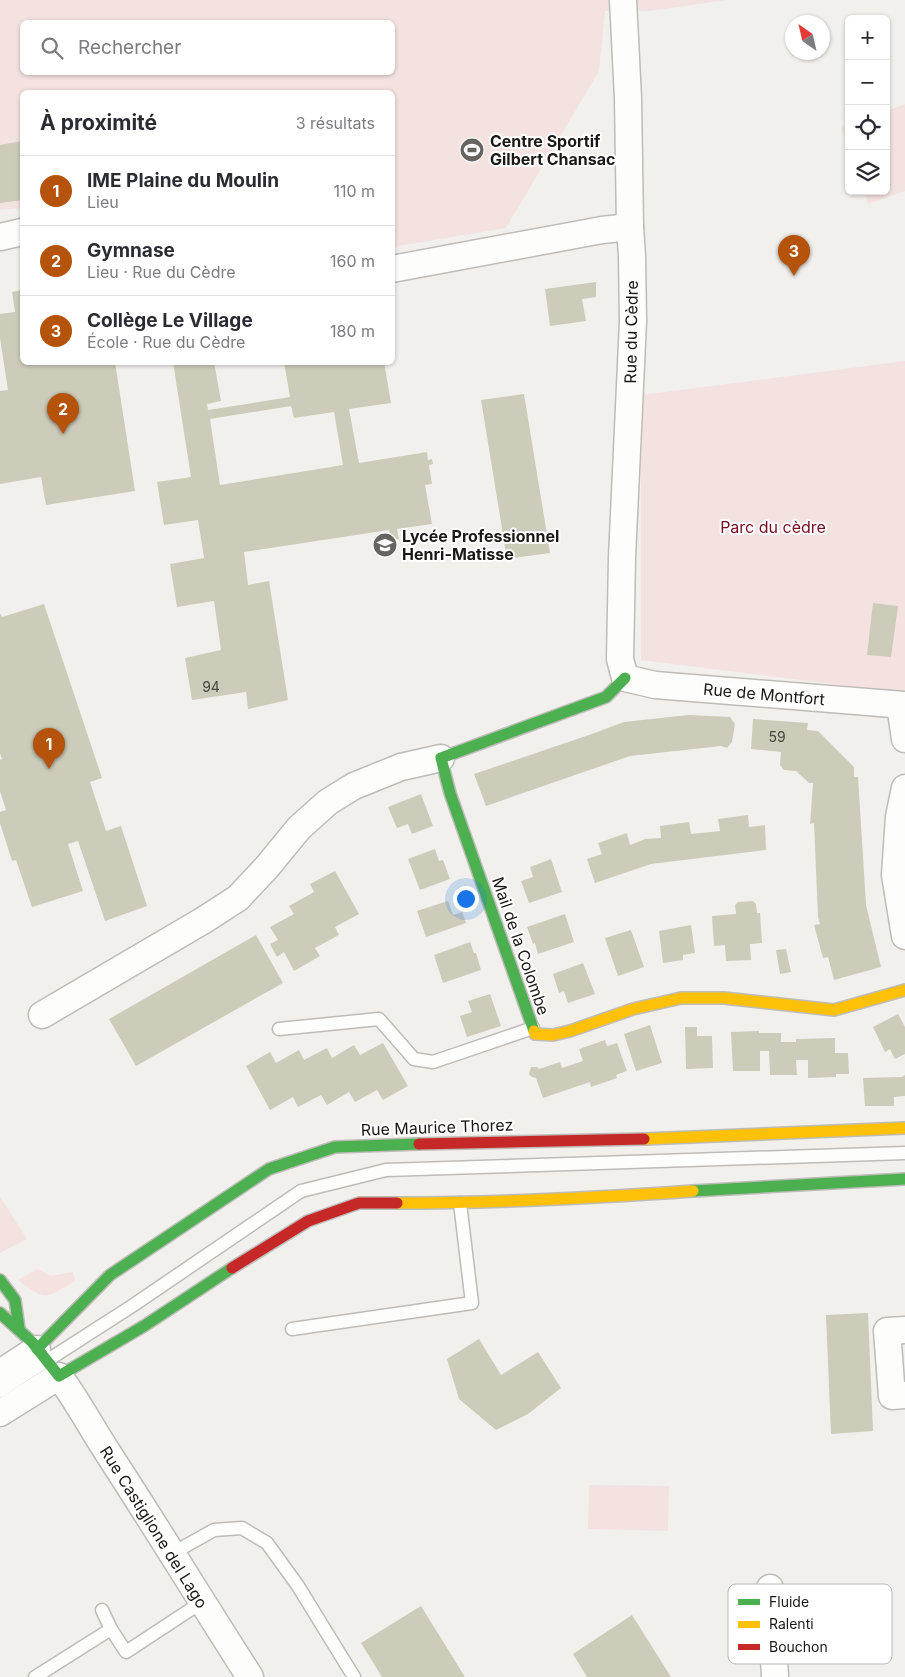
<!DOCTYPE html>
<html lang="fr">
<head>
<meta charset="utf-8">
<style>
	body { margin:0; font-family:Inter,sans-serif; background:#f2f2f3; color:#2b2b33 }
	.controls { position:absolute; right:15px; top:15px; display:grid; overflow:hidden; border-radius:8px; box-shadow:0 1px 4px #0004 }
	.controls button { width:45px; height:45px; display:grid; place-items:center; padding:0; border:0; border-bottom:1px solid #e1e1e2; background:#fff; color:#2b2b33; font:25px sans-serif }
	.compass { position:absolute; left:785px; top:15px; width:45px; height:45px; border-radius:50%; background:#fff; box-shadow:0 1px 4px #0004; rotate:326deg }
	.you { position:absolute; left:465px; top:898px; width:18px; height:18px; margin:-12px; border:4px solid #fff; border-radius:50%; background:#1a73e8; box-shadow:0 0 0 8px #1a73e833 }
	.badge { display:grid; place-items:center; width:32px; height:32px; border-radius:50%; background:#b45309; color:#fff; font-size:16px; font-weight:700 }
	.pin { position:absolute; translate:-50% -41px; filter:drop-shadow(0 1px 2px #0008) }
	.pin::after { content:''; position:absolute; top:26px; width:18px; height:15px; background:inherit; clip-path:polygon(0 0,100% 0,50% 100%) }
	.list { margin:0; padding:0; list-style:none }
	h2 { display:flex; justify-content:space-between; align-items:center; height:65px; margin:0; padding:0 20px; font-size:21px }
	h2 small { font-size:16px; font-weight:400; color:#7c7c81 }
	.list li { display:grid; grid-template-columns:32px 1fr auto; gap:15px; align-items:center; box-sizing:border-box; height:70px; padding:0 20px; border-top:1px solid #e1e1e2 }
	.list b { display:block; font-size:19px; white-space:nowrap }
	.list p { margin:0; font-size:16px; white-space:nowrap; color:#7c7c81 }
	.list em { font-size:16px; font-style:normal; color:#7c7c81 }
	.icon { flex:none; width:28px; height:28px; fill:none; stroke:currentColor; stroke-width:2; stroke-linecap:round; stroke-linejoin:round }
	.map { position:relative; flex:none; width:905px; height:1677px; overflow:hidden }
	.search { position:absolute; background:#fff; box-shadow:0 1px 4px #0004; left:20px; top:20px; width:375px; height:55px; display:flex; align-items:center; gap:12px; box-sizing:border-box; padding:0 18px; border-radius:8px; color:#7c7c81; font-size:19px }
	.panel { position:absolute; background:#fff; box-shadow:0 1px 4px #0004; left:20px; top:90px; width:375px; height:275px; border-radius:8px }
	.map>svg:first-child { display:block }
	.green { fill:#f4e2e0; fill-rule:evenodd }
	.building { fill:#cdccba; fill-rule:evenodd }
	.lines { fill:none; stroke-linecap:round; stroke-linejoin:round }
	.lane-casing { stroke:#bebcb8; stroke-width:15 }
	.street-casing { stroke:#bebcb8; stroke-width:29 }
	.fast-casing { stroke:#bebcb8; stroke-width:14 }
	.slow-casing { stroke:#bebcb8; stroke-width:14 }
	.jam-casing { stroke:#bebcb8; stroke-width:14 }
	.lane { stroke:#fdfdfc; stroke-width:12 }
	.street { stroke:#fdfdfc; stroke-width:26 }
	.fast { stroke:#4caf50; stroke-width:11 }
	.slow { stroke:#ffc107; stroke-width:11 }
	.jam { stroke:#c62828; stroke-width:11 }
	.labels { text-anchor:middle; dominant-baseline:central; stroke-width:4; stroke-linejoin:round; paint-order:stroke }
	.number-label { font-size:14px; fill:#47453e }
	.poi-label { font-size:16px; font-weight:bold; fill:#1a1815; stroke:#fff; text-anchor:start }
	.street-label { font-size:16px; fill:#1a1815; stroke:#fff }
	.park-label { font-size:16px; fill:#760b1e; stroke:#fff }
	.key { fill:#fff; stroke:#babab9; stroke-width:1 }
	.key-label { font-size:14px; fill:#1a1815 }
</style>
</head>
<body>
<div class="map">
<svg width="905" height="1677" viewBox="0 0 905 1677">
	<rect width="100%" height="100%" fill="#f2f0ec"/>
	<!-- green -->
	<g class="green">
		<path d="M0,0h727l-77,11h-45l-6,60 -93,157 -113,19 -1,-155h-370v116l-22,2zM22,22h370v50h-370z"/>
		<polygon points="905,104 905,191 868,204 864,191 886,191 886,111"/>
		<polygon points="849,124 849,150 841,127"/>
		<polygon points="905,361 905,693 641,660 641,395"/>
		<polygon points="0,1197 27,1239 0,1253"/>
		<path d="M37,1269l14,7 22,-4 2,9c-29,17 -29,21 -57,-1z"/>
		<polygon points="589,1485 669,1486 668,1531 588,1529"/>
	</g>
	<!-- building -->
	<g class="building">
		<polygon points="22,141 22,200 0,203 0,145"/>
		<polygon points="596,282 596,297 582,299 586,321 550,326 545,289"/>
		<polygon points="22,290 22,362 115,362 135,491 46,505 41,477 0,484 0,391 8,390 0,338 0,314 15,312 12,292"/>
		<path d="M173,362h41l7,39 -14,3 1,6 82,-13 -6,-35h100l7,41 -42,6 10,54 68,-11 1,8 4,-1 1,5 -4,1 3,19 -7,1 7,39 -35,5 2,10 -7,1 -3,-10 -145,22 4,33 21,-4 19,119 -40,9 -2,-17 -54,8 -7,-42 36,-8 -7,-49 -37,6 -7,-43 34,-6 -6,-38 -34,5 -7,-43 34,-5zM291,406l3,12 40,-6 9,53 -123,20 -10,-66z"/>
		<polygon points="524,394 550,553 507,559 481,400"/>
		<polygon points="873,603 898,606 891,657 867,655"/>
		<polygon points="44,604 102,778 90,782 106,831 121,826 147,906 105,921 78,841 68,844 83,891 32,907 16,860 12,861 0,823 0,812 6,810 0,791 0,760 2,759 0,753 0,613 2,617"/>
		<polygon points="688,715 730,717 735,724 732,742 727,748 721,746 630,756 486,806 474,774 589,735 624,722"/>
		<polygon points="753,719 808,723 807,730 818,731 854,767 854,777 858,777 866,905 881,967 834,980 828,957 823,958 814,925 820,924 818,917 814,823 810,824 813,783 809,783 796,771 784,770 780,765 781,752 751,749"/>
		<polygon points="421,794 433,826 412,834 408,824 397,828 388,807"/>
		<polygon points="748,815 749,827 765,825 766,850 651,864 595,883 587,859 602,854 598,843 627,833 630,845 645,839 661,838 660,826 689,822 691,834 720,831 718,819"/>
		<polygon points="435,849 439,861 443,860 450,879 420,890 408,859"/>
		<polygon points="551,859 562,892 529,903 521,881 533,877 530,867"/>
		<polygon points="335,871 359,914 335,927 339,935 315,948 320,956 294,971 284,952 277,957 270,944 278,940 270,927 294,914 289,906 314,892 310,884"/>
		<polygon points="448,901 453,915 462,912 466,923 426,937 417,911"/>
		<polygon points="753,901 756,904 757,913 760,913 762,943 750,944 751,960 726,961 725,945 714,946 712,916 736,914 735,905 738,902"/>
		<polygon points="565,914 574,942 538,954 535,943 533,944 527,927"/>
		<polygon points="691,925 695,953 683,955 683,960 663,963 659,931"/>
		<polygon points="631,930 644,967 618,976 605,938"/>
		<polygon points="256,935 283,983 136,1066 109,1019"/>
		<polygon points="470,942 474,953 476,953 481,970 443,983 434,955"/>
		<polygon points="786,949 791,972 780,974 776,950"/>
		<polygon points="583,963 595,994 568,1003 564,991 559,993 553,974"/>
		<polygon points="490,994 501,1026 467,1037 460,1016 472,1012 468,1001"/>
		<polygon points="898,1014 905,1027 905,1054 895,1059 890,1049 885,1052 873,1027"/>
		<polygon points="650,1025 662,1063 636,1071 624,1034"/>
		<polygon points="685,1027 697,1027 697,1036 712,1036 713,1068 686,1069"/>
		<polygon points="759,1031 759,1033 781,1033 781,1042 796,1042 796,1039 835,1038 835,1053 848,1053 849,1074 836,1074 836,1077 808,1078 808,1060 796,1060 797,1075 770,1075 769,1051 760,1051 760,1071 733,1071 731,1032"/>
		<polygon points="605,1040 607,1046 617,1043 627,1071 616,1075 617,1078 591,1087 590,1082 543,1098 536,1078 532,1077 529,1074 531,1067 537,1067 539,1069 560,1062 562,1068 583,1061 579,1049"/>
		<polygon points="383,1043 408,1086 383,1100 377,1090 355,1102 349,1092 327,1105 321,1095 298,1107 293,1097 270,1110 246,1066 270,1052 276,1063 299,1050 304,1060 327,1048 332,1058 354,1045 360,1055"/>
		<polygon points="905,1075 905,1096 894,1097 894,1106 865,1106 863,1078 902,1077"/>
		<polygon points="868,1313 873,1431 831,1434 826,1315"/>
		<polygon points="479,1339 501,1375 538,1352 561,1388 528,1414 496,1430 459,1399 447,1359"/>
		<polygon points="421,1606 465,1677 382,1677 361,1643"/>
		<polygon points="632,1615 671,1677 587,1677 573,1654"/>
	</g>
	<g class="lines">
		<defs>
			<g id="lane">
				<polyline points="279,1029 379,1019 414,1059 433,1062 533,1028"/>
				<polyline points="292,1329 472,1303 460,1203"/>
				<polyline points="0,1391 132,1306 301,1191 386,1170 905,1153"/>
				<polyline points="173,1553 214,1530 242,1528 267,1543 298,1586 354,1677"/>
				<polyline points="102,1610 111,1629 126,1652 202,1602"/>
				<polyline points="35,1677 111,1629"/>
			</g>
			<g id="street">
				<polyline points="623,0 628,98 630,227"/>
				<polyline points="0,237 22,232"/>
				<polyline points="392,269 602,230 630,227 632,256 633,321 622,558 620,659 625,678 655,685 905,705"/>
				<polyline points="900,705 905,739"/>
				<polyline points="905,788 899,817 895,875 905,936"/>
				<polyline points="42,1015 204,920 238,898 267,867 299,828 328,802 354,786 401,767 441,758"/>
				<polyline points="905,1330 887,1331 892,1396 905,1395"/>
				<polyline points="0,1373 37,1349"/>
				<path d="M0,1413l59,-37c18,24 32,51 49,77 48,74 94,149 142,224"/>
				<polyline points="770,1588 775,1677"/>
			</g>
			<g id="fast">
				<polyline points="534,1031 450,793 441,758 606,697 625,678"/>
				<polyline points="693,1191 905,1179"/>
				<polyline points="0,1280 15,1300 19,1328"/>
				<polyline points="0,1313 32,1342 59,1376 144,1326 232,1268"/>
				<polyline points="37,1349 110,1275 269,1169 335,1147 419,1144"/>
			</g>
			<g id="slow">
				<polyline points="534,1031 535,1034 553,1035 570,1031 633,1009 681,998 724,998 834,1010 905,990"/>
				<polyline points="644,1139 905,1128"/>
				<path d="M397,1203c99,0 197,-5 296,-12"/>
			</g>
			<g id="jam">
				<polyline points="419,1144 644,1139"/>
				<polyline points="232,1268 308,1221 359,1203 397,1203"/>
			</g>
		</defs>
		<!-- lane casing -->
		<use href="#lane" class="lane-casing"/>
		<!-- street casing -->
		<use href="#street" class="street-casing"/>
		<!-- fast casing -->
		<use href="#fast" class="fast-casing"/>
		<!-- slow casing -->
		<use href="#slow" class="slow-casing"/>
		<!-- jam casing -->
		<use href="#jam" class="jam-casing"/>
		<!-- lane -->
		<use href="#lane" class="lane"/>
		<!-- street -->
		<use href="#street" class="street"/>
		<!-- fast -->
		<use href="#fast" class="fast"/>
		<!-- slow -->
		<use href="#slow" class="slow"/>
		<!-- jam -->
		<use href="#jam" class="jam"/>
	</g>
	<!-- icons -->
	<defs>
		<symbol id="stadium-disc" viewBox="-11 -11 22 22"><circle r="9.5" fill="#666460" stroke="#fff"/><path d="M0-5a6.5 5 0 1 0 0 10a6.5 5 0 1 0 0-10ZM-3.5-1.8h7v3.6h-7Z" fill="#fff"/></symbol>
		<symbol id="school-disc" viewBox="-11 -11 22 22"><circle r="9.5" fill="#666460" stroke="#fff"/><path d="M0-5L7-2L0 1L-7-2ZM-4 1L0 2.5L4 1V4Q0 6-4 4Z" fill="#fff"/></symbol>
	</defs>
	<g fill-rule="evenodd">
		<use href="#stadium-disc" x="458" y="136" width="28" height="28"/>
		<use href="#school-disc" x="371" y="531" width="28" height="28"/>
	</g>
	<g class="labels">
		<!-- number labels -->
		<g class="number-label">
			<text x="211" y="686">94</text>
			<text x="777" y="736">59</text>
		</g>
		<!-- poi labels -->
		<g class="poi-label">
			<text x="490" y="141">Centre Sportif<tspan x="490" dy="18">Gilbert Chansac</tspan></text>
			<text x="402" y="536">Lycée Professionnel<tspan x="402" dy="18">Henri-Matisse</tspan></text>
		</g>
		<!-- street labels -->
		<g class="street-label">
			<text transform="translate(631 332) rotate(-89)">Rue du Cèdre</text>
			<text transform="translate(764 694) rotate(5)">Rue de Montfort</text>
			<text transform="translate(521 946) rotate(71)">Mail de la Colombe</text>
			<text transform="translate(437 1127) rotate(-2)">Rue Maurice Thorez</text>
			<text transform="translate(154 1527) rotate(58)">Rue Castiglione del Lago</text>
		</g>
		<!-- park labels -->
		<g class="park-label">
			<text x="773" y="527">Parc du cèdre</text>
		</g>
	</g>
	<!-- legend -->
	<rect x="728" y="1584" width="164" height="80" rx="8" class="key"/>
	<rect x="738" y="1599" width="22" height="6" fill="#4caf50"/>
	<rect x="738" y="1621" width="22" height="7" fill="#ffc107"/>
	<rect x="738" y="1644" width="22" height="6" fill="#c62828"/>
	<g class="key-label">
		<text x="769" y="1607">Fluide</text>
		<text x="769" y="1629">Ralenti</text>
		<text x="769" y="1652">Bouchon</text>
	</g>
</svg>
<div class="controls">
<button>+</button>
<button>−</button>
<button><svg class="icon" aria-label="locate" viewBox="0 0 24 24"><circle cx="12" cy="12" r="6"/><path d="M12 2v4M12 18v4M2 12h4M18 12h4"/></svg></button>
<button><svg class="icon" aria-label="layers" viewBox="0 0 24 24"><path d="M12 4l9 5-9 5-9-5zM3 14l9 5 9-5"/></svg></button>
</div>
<svg class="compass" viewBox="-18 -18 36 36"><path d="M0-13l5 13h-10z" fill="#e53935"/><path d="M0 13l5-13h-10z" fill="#7c7c81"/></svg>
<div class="you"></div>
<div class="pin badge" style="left:49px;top:769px">1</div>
<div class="pin badge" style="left:63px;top:434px">2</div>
<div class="pin badge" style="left:794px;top:276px">3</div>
<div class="search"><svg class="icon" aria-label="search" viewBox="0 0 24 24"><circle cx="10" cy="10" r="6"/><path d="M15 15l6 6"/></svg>Rechercher</div>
<section class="panel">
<h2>À proximité<small>3 résultats</small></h2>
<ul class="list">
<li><span class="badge">1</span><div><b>IME Plaine du Moulin</b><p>Lieu</p></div><em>110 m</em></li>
<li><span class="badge">2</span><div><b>Gymnase</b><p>Lieu · Rue du Cèdre</p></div><em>160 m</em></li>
<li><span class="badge">3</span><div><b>Collège Le Village</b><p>École · Rue du Cèdre</p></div><em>180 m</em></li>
</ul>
</section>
</div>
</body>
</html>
